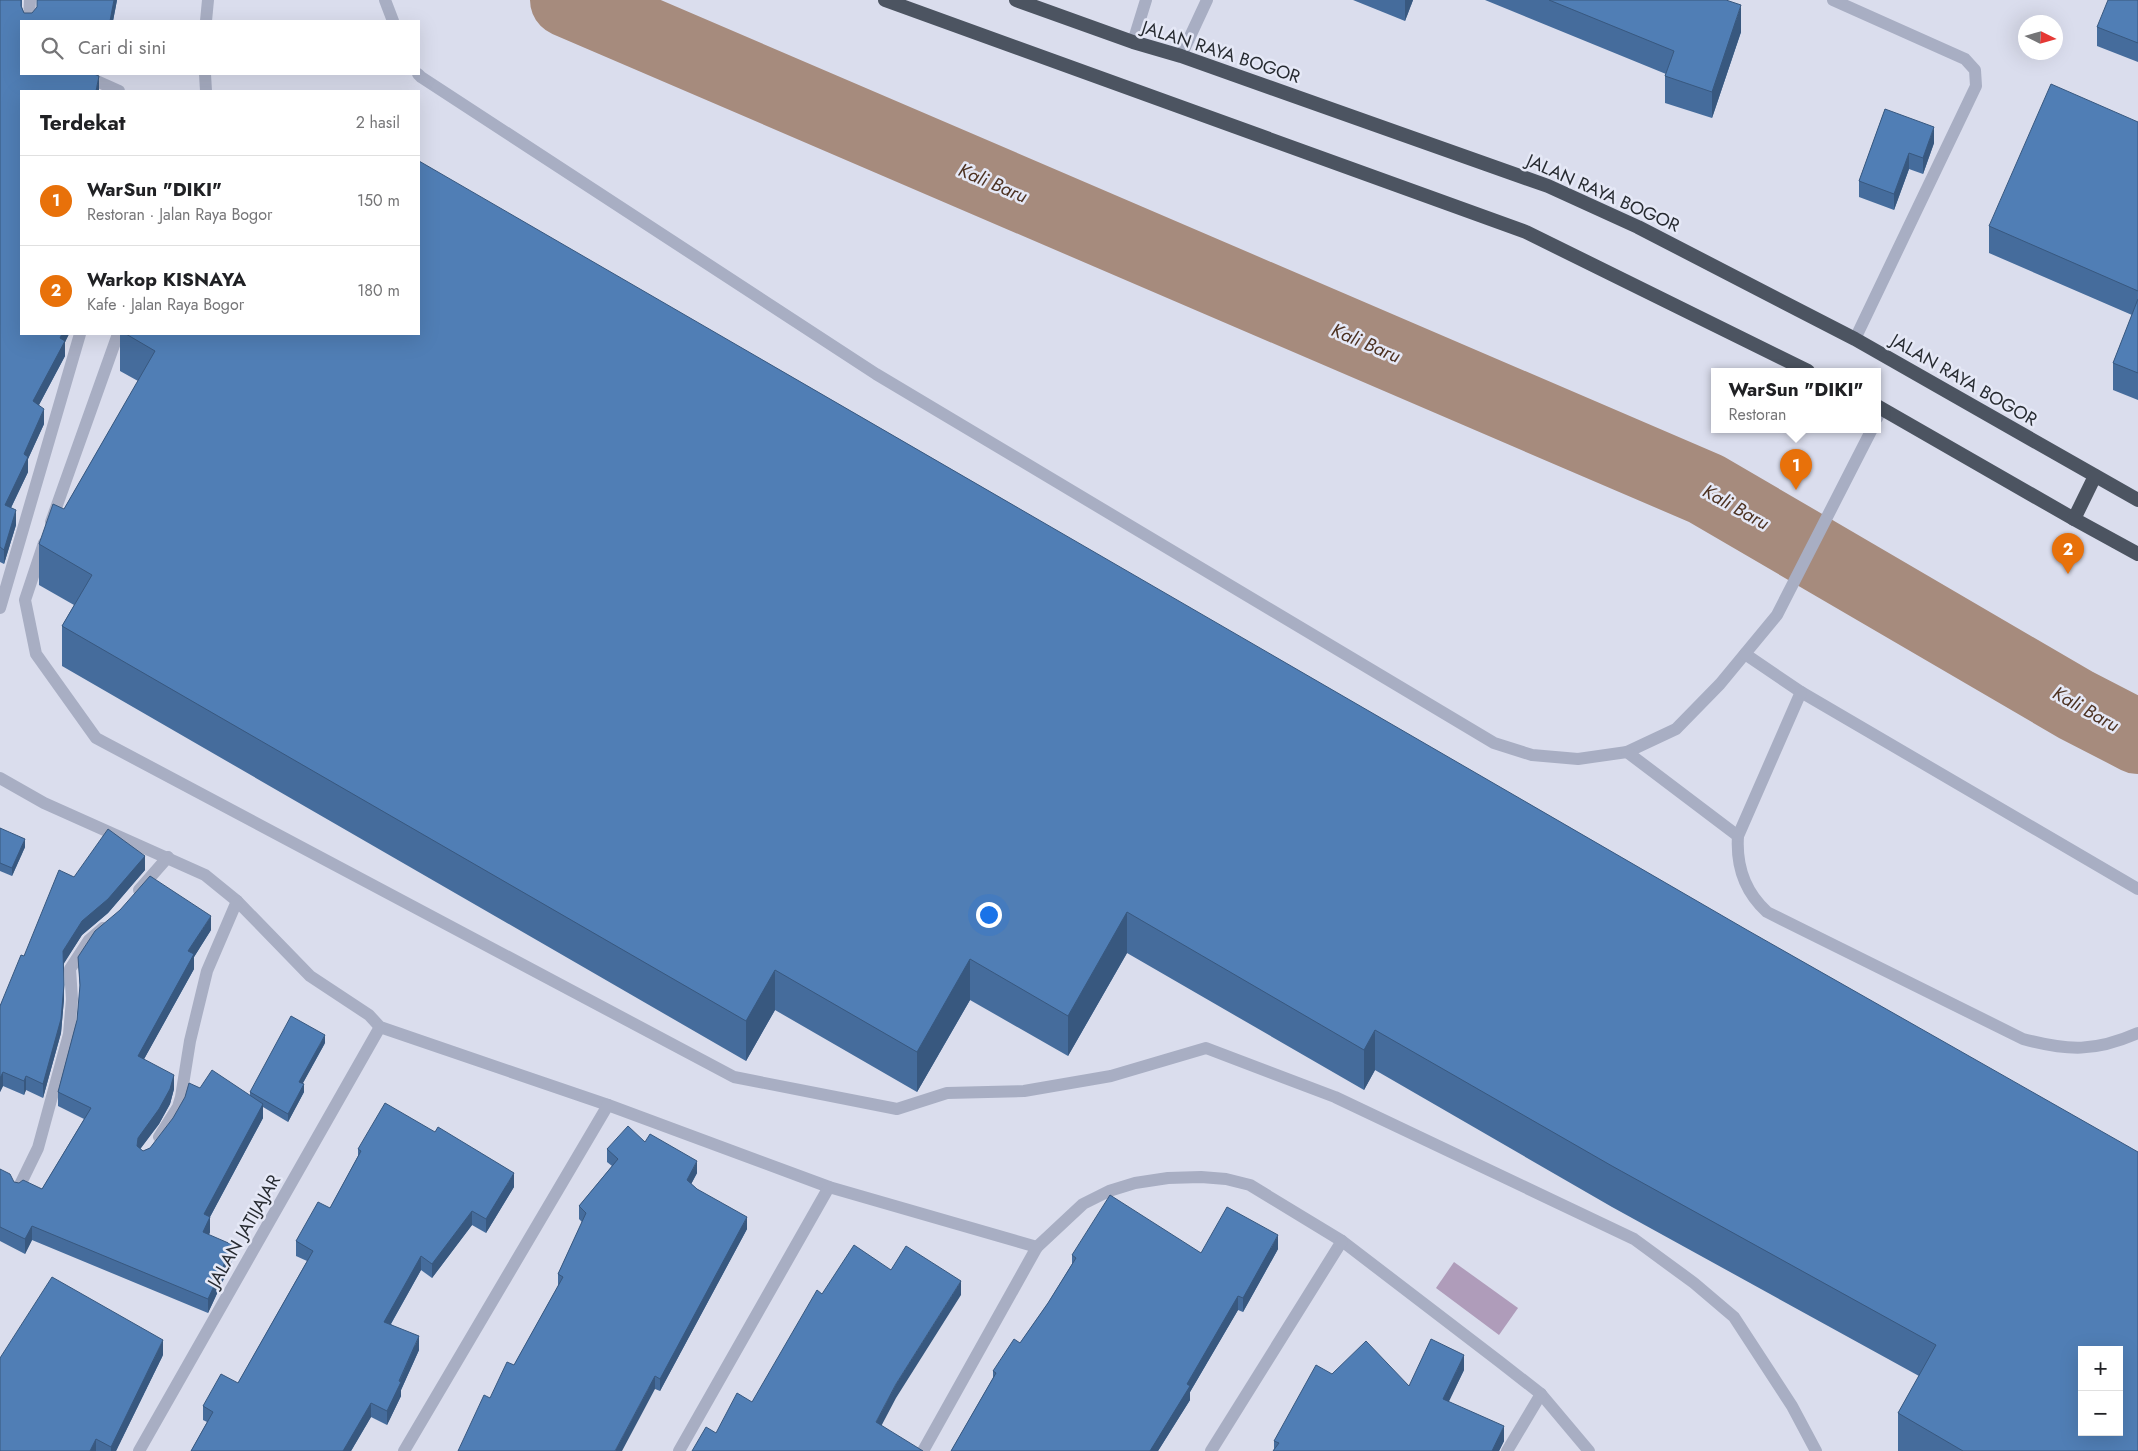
<!DOCTYPE html>
<html lang="id">
<head>
<meta charset="utf-8">
<style>
	body { margin:0; font-family:Jost,sans-serif; background:#f6f6f6; color:#202124 }
	.controls { position:absolute; right:15px; bottom:15px; display:grid; overflow:hidden; border-radius:0px; box-shadow:0 5px 20px #0002 }
	.controls button { width:45px; height:45px; display:grid; place-items:center; padding:0; border:0; border-bottom:1px solid #e0e0e0; background:#fff; color:#202124; font:25px sans-serif }
	.compass { position:absolute; left:2018px; top:15px; width:45px; height:45px; border-radius:50%; background:#fff; box-shadow:0 5px 20px #0002; rotate:95deg }
	.you { position:absolute; left:988px; top:914px; width:18px; height:18px; margin:-12px; border:4px solid #fff; border-radius:50%; background:#1a73e8; box-shadow:0 0 0 8px #1a73e833 }
	.badge { display:grid; place-items:center; width:32px; height:32px; border-radius:50%; background:#2563eb; color:#fff; font-size:16px; font-weight:700 }
	.pin { position:absolute; translate:-50% -41px; filter:drop-shadow(0 1px 2px #0008) }
	.pin::after { content:''; position:absolute; top:26px; width:18px; height:15px; background:inherit; clip-path:polygon(0 0,100% 0,50% 100%) }
	.popup { position:absolute; left:1711px; top:368px; width:170px; height:65px; box-sizing:border-box; display:grid; place-content:center; border-radius:0px; background:#fff; filter:drop-shadow(0 1px 4px #0005); font-size:16px; white-space:nowrap; color:#757577 }
	.popup b { font-size:19px; color:#202124 }
	.popup::after { content:''; position:absolute; left:50%; top:100%; margin-left:-10px; border:10px solid transparent; border-top-color:#fff }
	.list { margin:0; padding:0; list-style:none }
	h2 { display:flex; justify-content:space-between; align-items:center; height:65px; margin:0; padding:0 20px; font-size:21px }
	h2 small { font-size:16px; font-weight:400; color:#757577 }
	.list li { display:grid; grid-template-columns:32px 1fr auto; gap:15px; align-items:center; box-sizing:border-box; height:90px; padding:0 20px; border-top:1px solid #e0e0e0 }
	.list b { display:block; font-size:19px; white-space:nowrap }
	.list p { margin:0; font-size:16px; white-space:nowrap; color:#757577 }
	.list em { font-size:16px; font-style:normal; color:#757577 }
	.icon { flex:none; width:28px; height:28px; fill:none; stroke:currentColor; stroke-width:2; stroke-linecap:round; stroke-linejoin:round }
	.map { position:relative; flex:none; width:2138px; height:1451px; overflow:hidden }
	.search { position:absolute; background:#fff; box-shadow:0 5px 20px #0002; left:20px; top:20px; width:400px; height:55px; display:flex; align-items:center; gap:12px; box-sizing:border-box; padding:0 18px; border-radius:0px; color:#757577; font-size:19px }
	.panel { position:absolute; background:#fff; box-shadow:0 5px 20px #0002; left:20px; top:90px; width:400px; height:245px; border-radius:0px }
	.map>svg:first-child { display:block }
	.green { fill:#af9cba }
	.lines { fill:none; stroke-linecap:round; stroke-linejoin:round }
	.river { stroke:#a68b7d; stroke-width:74 }
	.service { stroke:#a8aec3; stroke-width:12 }
	.minor { stroke:#a8aec3; stroke-width:12 }
	.trunk { stroke:#4c5461; stroke-width:14 }
	.wall { fill:#456c9c }
	.shaded-wall { fill:#38587f }
	.building { fill:#507eb5; stroke:#38587f; fill-rule:evenodd }
	.labels { text-anchor:middle; dominant-baseline:central; stroke-width:5; stroke-linejoin:round; paint-order:stroke }
	.street-label { font-size:18px; fill:#272b31; stroke:#e5e8f6 }
	.water-label { font-size:19px; font-style:italic; fill:#4d3222; stroke:#e5e8f6 }
</style>
</head>
<body>
<div class="map">
<svg width="2138" height="1451" viewBox="0 0 2138 1451">
	<rect width="100%" height="100%" fill="#dadded"/>
	<!-- green -->
	<polygon class="green" points="1454,1262 1518,1308 1499,1335 1436,1288"/>
	<g class="lines">
		<!-- river -->
		<polyline class="river" points="567,0 1706,489 2076,705 2138,737"/>
		<!-- service -->
		<g class="service">
			<polyline points="385,0 393,21"/>
			<polyline points="1833,0 1965,59 1975,70 1976,86 1855,339"/>
			<polyline points="206,21 208,0"/>
			<polyline points="1133,42 1146,0"/>
			<polyline points="205,74 206,91"/>
			<polyline points="418,74 421,77 876,374 1494,743 1532,755 1578,759 1627,752 1676,729 1720,684 1777,615 1872,429"/>
			<polyline points="1877,418 1882,408"/>
			<polyline points="51,522 118,334"/>
			<polyline points="44,543 25,600 36,654 96,738 734,1077 897,1109 947,1093 1024,1091 1111,1076 1206,1048 1335,1097 1634,1239 1694,1283 1734,1317 1792,1406 1816,1451"/>
			<polyline points="1745,654 1801,692 2138,889"/>
			<path d="M1801,692l-63,144c-2,30 7,56 29,76l256,127c45,12 72,13 115,-6"/>
			<polyline points="1627,752 1738,836"/>
		</g>
		<!-- minor -->
		<g class="minor">
			<polyline points="29,21 30,0"/>
			<polyline points="1181,56 1207,0"/>
			<polyline points="81,74 119,91"/>
			<polyline points="0,608 80,334"/>
			<polyline points="0,778 44,803 205,875 237,901 310,976 369,1015 380,1027 608,1105"/>
			<polyline points="139,890 168,857"/>
			<polyline points="159,1137 178,1107 181,1097 190,1041 207,971 237,901"/>
			<polyline points="18,1189 38,1148 69,1034 72,999 70,969 89,940 103,928"/>
			<polyline points="1037,1247 1083,1204 1109,1191 1135,1183 1168,1178 1201,1177 1226,1179 1250,1185 1342,1241 1500,1362 1541,1394 1589,1451"/>
			<polyline points="139,1451 380,1027"/>
			<polyline points="404,1451 608,1105 829,1187 1037,1247 923,1451"/>
			<polyline points="679,1451 829,1187"/>
			<polyline points="1211,1451 1342,1241"/>
			<polyline points="1507,1451 1541,1394"/>
		</g>
		<!-- trunk -->
		<g class="trunk">
			<polyline points="885,0 1526,232 1808,371"/>
			<polyline points="1016,0 1133,42 1181,56 1548,186 1638,227 1855,339 2138,500"/>
			<polyline points="1877,406 2074,519 2138,554"/>
			<polyline points="2074,519 2095,476"/>
		</g>
	</g>
	<!-- wall -->
	<g class="wall">
		<polygon points="0,0 22,0 22,7 24,13 32,13 117,0 113,21 21,21 99,91 21,334 69,334 65,342 65,356 39,405 44,424 28,459 28,472 11,508 16,525 4,564 0,562"/>
		<polygon points="1353,0 1413,0 1405,21"/>
		<polygon points="1485,0 1726,0 1741,32 1712,118 1665,103 1665,76 1666,74"/>
		<polygon points="2138,0 2138,62 2097,46 2097,27"/>
		<polygon points="1885,109 1934,143 1923,174 1909,169 1894,210 1859,197 1859,181"/>
		<polygon points="2138,122 2138,400 2113,390 2113,363 2132,315 1989,253 1989,226"/>
		<polygon points="120,334 419,334 2138,1451 1898,1451 1898,1413 1919,1376 1612,1207 1375,1070 1364,1090 1127,953 1068,1056 970,1000 917,1092 775,1010 746,1061 62,666 62,626 74,605 39,585 39,544 64,509 138,381 120,371"/>
		<polygon points="0,828 25,847 12,876 0,871"/>
		<polygon points="145,870 108,913 82,935 63,964 64,999 61,1033 43,1098 26,1090 24,1095 3,1086 0,1092 0,1006 24,956 74,877"/>
		<polygon points="211,930 194,957 194,969 144,1059 174,1089 170,1104 159,1124 140,1149 143,1151 150,1148 200,1088 250,1096 250,1092 325,1043 303,1083 304,1092 288,1122 263,1107 263,1118 210,1217 210,1232 209,1235 233,1259 208,1313 32,1240 25,1254 0,1241 0,1169 14,1182 42,1189 84,1119 58,1106 58,1092 77,1020 80,991 78,957"/>
		<polygon points="645,1142 697,1173 691,1184 747,1229 660,1391 655,1389 514,1365 558,1286 558,1274 582,1222 579,1219 579,1206 612,1166 607,1162 607,1149"/>
		<polygon points="358,1149 514,1187 486,1233 472,1225 432,1278 421,1270 391,1324 419,1350 401,1390 401,1396 387,1425 371,1417 351,1451 191,1451 207,1422 203,1420 203,1406 238,1383 307,1261 296,1256 296,1241 330,1208 358,1156"/>
		<polygon points="1278,1249 1243,1312 1238,1310 1190,1392 1190,1400 1158,1451 951,1451 993,1378 993,1371 1020,1343 1048,1303 1072,1264 1072,1255 1201,1253"/>
		<polygon points="163,1355 116,1451 0,1451"/>
		<polygon points="1464,1370 1448,1402 1504,1441 1499,1451 1273,1451 1274,1449 1274,1441 1332,1374 1409,1386"/>
	</g>
	<!-- shaded-wall -->
	<g class="shaded-wall">
		<polygon points="114,0 117,0 113,21 110,21"/>
		<polygon points="1405,0 1413,0 1405,21"/>
		<polygon points="1741,5 1741,32 1712,118 1712,92"/>
		<polygon points="99,76 99,91 96,91"/>
		<polygon points="1934,127 1934,143 1923,174 1923,158"/>
		<polygon points="1909,153 1909,169 1894,210 1894,194"/>
		<polygon points="62,334 69,334 65,342 65,356 33,416 33,401"/>
		<polygon points="44,409 44,424 28,459 28,472 5,520 5,505 24,454"/>
		<polygon points="16,510 16,525 4,564 4,550"/>
		<polygon points="25,839 25,847 12,876 12,868"/>
		<polygon points="145,856 145,870 108,913 82,935 63,965 63,951 82,921"/>
		<polygon points="1127,912 1127,953 1068,1056 1068,1016"/>
		<polygon points="211,916 211,930 194,957 194,969 138,1070 138,1056 188,951"/>
		<polygon points="970,959 970,1000 917,1092 917,1052"/>
		<polygon points="775,970 775,1010 746,1061 746,1021"/>
		<polygon points="64,985 64,999 61,1033 43,1098 43,1084"/>
		<polygon points="1375,1030 1375,1070 1364,1090 1364,1050"/>
		<polygon points="325,1035 325,1043 299,1090 299,1082"/>
		<polygon points="3,1072 3,1086 0,1092 0,1078"/>
		<polygon points="174,1075 174,1089 170,1104 159,1124 138,1152 137,1146 138,1138"/>
		<polygon points="26,1076 26,1090 24,1095 24,1081"/>
		<polygon points="304,1084 304,1092 288,1122 288,1114"/>
		<polygon points="263,1104 263,1118 204,1228 204,1214"/>
		<polygon points="697,1161 697,1173 687,1192 687,1180"/>
		<polygon points="514,1173 514,1187 486,1233 486,1219"/>
		<polygon points="472,1211 472,1225 432,1278 432,1264"/>
		<polygon points="210,1217 210,1232 203,1247 203,1232"/>
		<polygon points="747,1217 747,1229 660,1391 660,1379"/>
		<polygon points="32,1226 32,1240 25,1254 25,1239"/>
		<polygon points="1278,1235 1278,1249 1243,1312 1243,1298"/>
		<polygon points="233,1245 233,1259 208,1313 208,1299"/>
		<polygon points="421,1256 421,1270 384,1336 384,1322"/>
		<polygon points="961,1281 961,1295 896,1398 876,1436 876,1422 896,1384"/>
		<polygon points="1238,1296 1238,1310 1190,1392 1190,1400 1158,1451 1150,1451 1187,1384"/>
		<polygon points="419,1336 419,1350 401,1390 401,1396 387,1425 387,1411"/>
		<polygon points="163,1340 163,1355 116,1451 111,1451 111,1447"/>
		<polygon points="1464,1355 1464,1370 1443,1414 1443,1399"/>
		<polygon points="655,1376 655,1389 622,1451 615,1451"/>
		<polygon points="371,1403 371,1417 351,1451 343,1451"/>
		<polygon points="1504,1426 1504,1441 1499,1451 1492,1451"/>
		<polygon points="96,1439 96,1451 90,1451"/>
	</g>
	<!-- building -->
	<g class="building">
		<polygon points="0,0 21,0 21,6 24,13 32,13 37,7 37,0 114,0 110,21 21,21 21,74 94,74 99,76 96,91 21,91 21,334 62,334 60,338 65,341 33,401 44,409 24,454 28,457 5,505 16,510 4,550 0,547"/>
		<polygon points="1549,0 1726,0 1741,5 1712,92 1665,76 1674,51"/>
		<polygon points="2108,0 2138,0 2138,43 2097,27"/>
		<polygon points="2051,84 2138,122 2138,291 1989,226"/>
		<polygon points="1885,109 1934,127 1923,158 1909,153 1894,194 1859,181"/>
		<path d="M419,161l1328,769 391,222v299h-175l-65,-38 38,-68 -324,-179 -237,-136 -11,20 -237,-138 -59,104 -98,-57 -53,93 -142,-82 -29,51 -684,-395 30,-51 -53,-31 14,-40 11,5 91,-158 -29,-17h293zM2082,1350h37v82h-37z"/>
		<polygon points="2138,299 2138,373 2113,363"/>
		<polygon points="0,828 25,839 12,868 0,863"/>
		<polygon points="108,829 145,856 108,899 82,921 63,951 64,985 61,1019 43,1084 26,1076 24,1081 3,1072 0,1078 0,1006 21,955 24,956 59,870 74,877"/>
		<polygon points="150,876 211,916 188,951 194,954 138,1056 174,1075 170,1089 159,1109 138,1138 137,1146 143,1151 150,1148 173,1118 185,1097 189,1083 200,1088 212,1070 263,1104 204,1214 210,1217 203,1232 233,1245 208,1299 32,1226 25,1239 0,1227 0,1169 10,1174 14,1182 19,1183 23,1180 42,1189 91,1108 58,1092 77,1020 80,985 78,957 95,931 120,910"/>
		<polygon points="291,1016 325,1035 299,1082 304,1084 288,1114 250,1092"/>
		<polygon points="385,1103 435,1132 438,1127 514,1173 486,1219 472,1211 432,1264 421,1256 384,1322 419,1336 399,1381 401,1382 387,1411 371,1403 343,1451 191,1451 213,1412 203,1406 221,1374 238,1383 313,1251 296,1241 318,1202 330,1208 361,1151 358,1149"/>
		<polygon points="628,1126 645,1142 650,1134 697,1161 687,1180 697,1189 747,1217 660,1379 655,1376 615,1451 458,1451 484,1395 490,1398 507,1362 514,1365 563,1277 558,1274 586,1213 579,1206 618,1159 607,1149"/>
		<polygon points="1110,1195 1201,1253 1227,1207 1278,1235 1243,1298 1238,1296 1187,1384 1190,1386 1150,1451 951,1451 996,1373 993,1371 1014,1339 1020,1343 1048,1303 1076,1258 1072,1255"/>
		<polygon points="854,1245 891,1270 906,1246 961,1281 896,1384 876,1422 923,1451 692,1451 706,1427 716,1433 737,1393 752,1402 817,1290 822,1294"/>
		<polygon points="52,1277 163,1340 111,1447 96,1439 90,1451 0,1451 0,1358"/>
		<polygon points="1431,1339 1464,1355 1443,1399 1504,1426 1492,1451 1273,1451 1279,1443 1274,1441 1316,1365 1332,1374 1366,1341 1409,1386"/>
	</g>
	<g class="labels">
		<!-- street labels -->
		<g class="street-label">
			<text transform="translate(1221 52) rotate(18)">JALAN RAYA BOGOR</text>
			<text transform="translate(1603 193) rotate(24)">JALAN RAYA BOGOR</text>
			<text transform="translate(1964 380) rotate(30)">JALAN RAYA BOGOR</text>
			<text transform="translate(244 1231) rotate(-60)">JALAN JATIJAJAR</text>
		</g>
		<!-- water labels -->
		<g class="water-label">
			<text transform="translate(993 183) rotate(23)">Kali Baru</text>
			<text transform="translate(1366 343) rotate(23)">Kali Baru</text>
			<text transform="translate(1736 507) rotate(29)">Kali Baru</text>
			<text transform="translate(2086 709) rotate(29)">Kali Baru</text>
		</g>
	</g>
</svg>
<div class="controls">
<button>+</button>
<button>−</button>
</div>
<svg class="compass" viewBox="-18 -18 36 36"><path d="M0-13l5 13h-10z" fill="#e53935"/><path d="M0 13l5-13h-10z" fill="#757577"/></svg>
<div class="you"></div>
<div class="pin badge" style="left:1796px;top:490px;background:#e8710a">1</div>
<div class="popup"><b>WarSun &quot;DIKI&quot;</b>Restoran</div>
<div class="pin badge" style="left:2068px;top:574px;background:#e8710a">2</div>
<div class="search"><svg class="icon" aria-label="search" viewBox="0 0 24 24"><circle cx="10" cy="10" r="6"/><path d="M15 15l6 6"/></svg>Cari di sini</div>
<section class="panel">
<h2>Terdekat<small>2 hasil</small></h2>
<ul class="list">
<li><span class="badge" style="background:#e8710a">1</span><div><b>WarSun &quot;DIKI&quot;</b><p>Restoran · Jalan Raya Bogor</p></div><em>150 m</em></li>
<li><span class="badge" style="background:#e8710a">2</span><div><b>Warkop KISNAYA</b><p>Kafe · Jalan Raya Bogor</p></div><em>180 m</em></li>
</ul>
</section>
</div>
</body>
</html>
